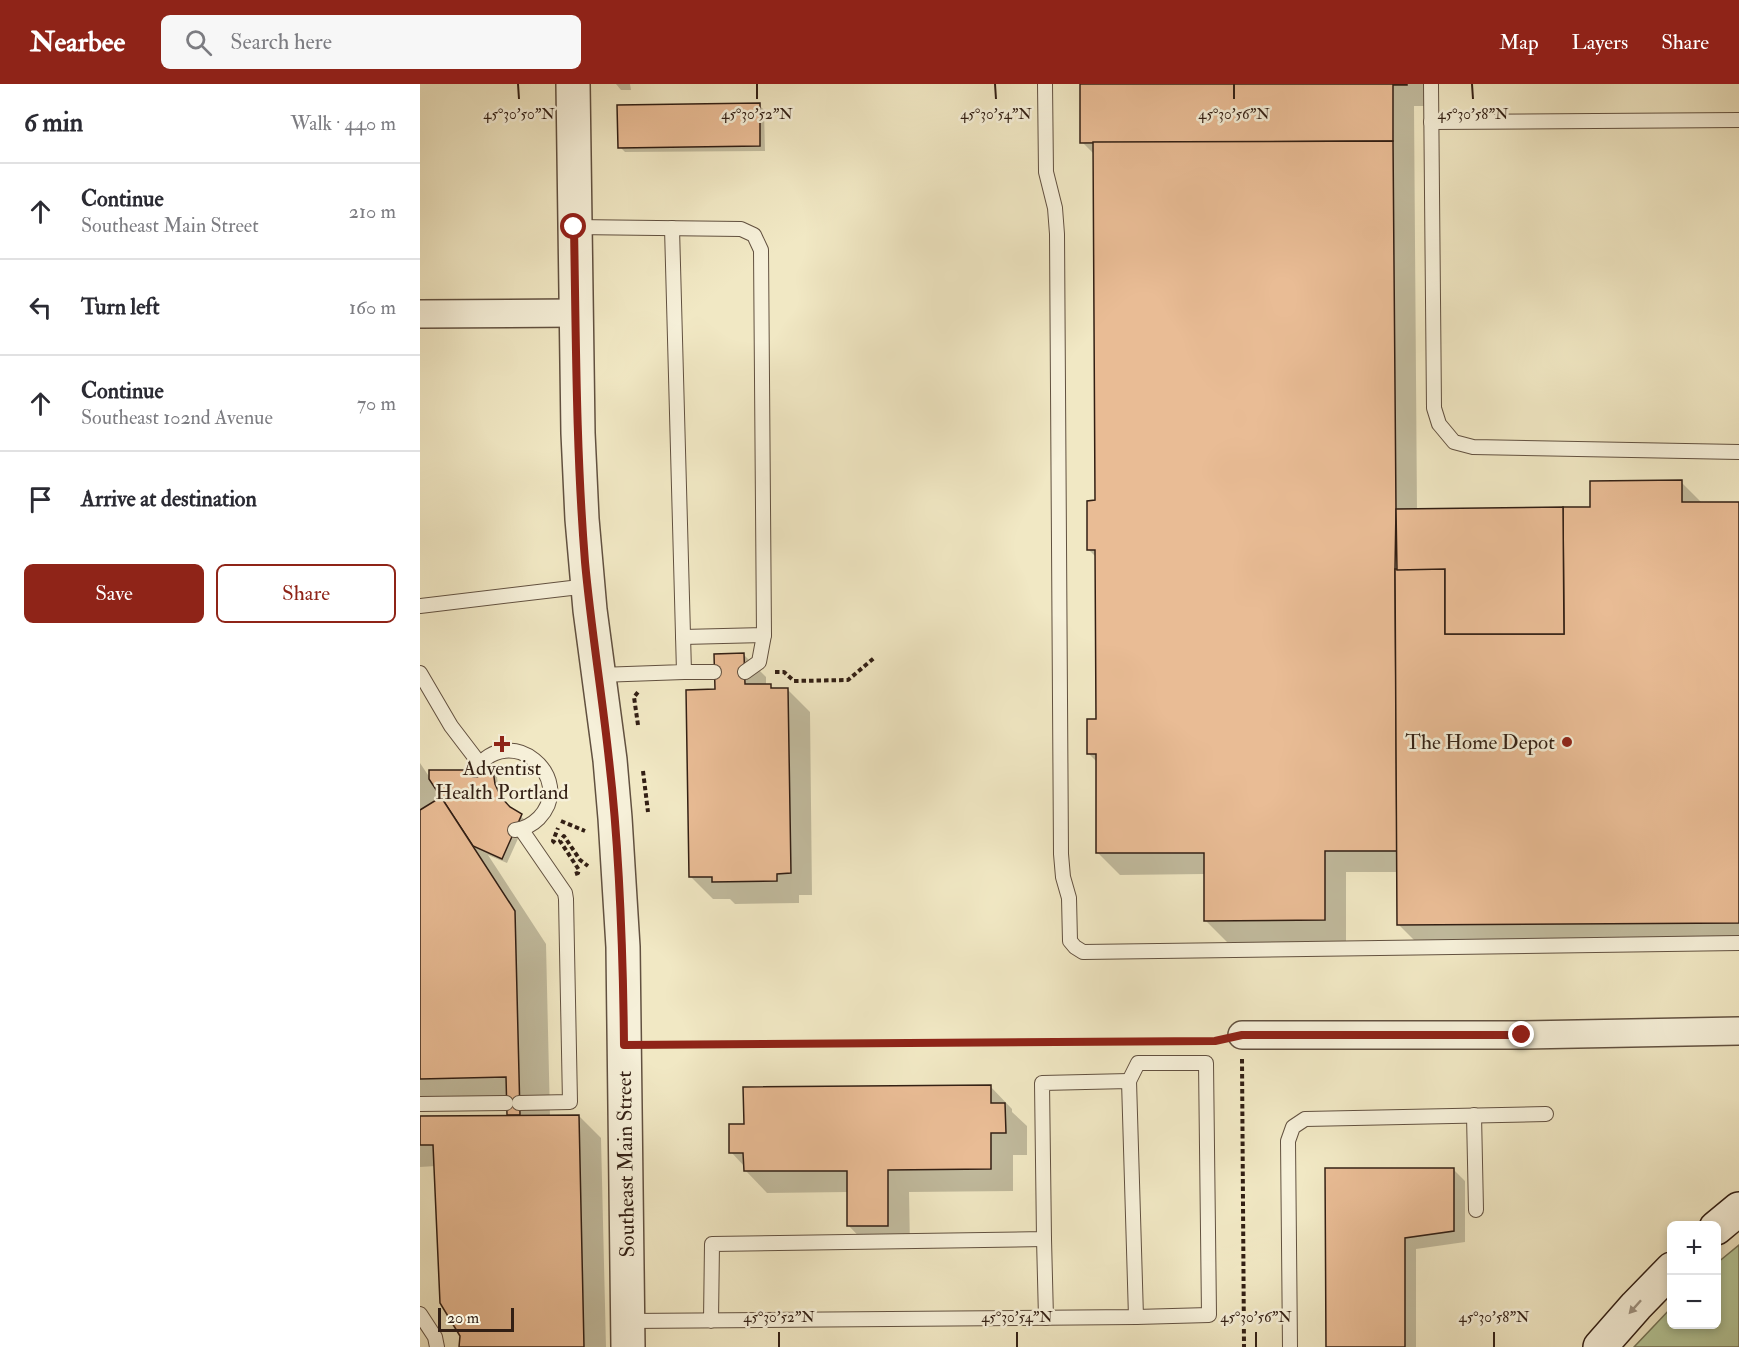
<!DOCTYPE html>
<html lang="en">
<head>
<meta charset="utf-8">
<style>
	body { margin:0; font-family:"IM FELL Double Pica",serif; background:#f7f7f7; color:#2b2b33 }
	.controls { position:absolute; right:18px; bottom:18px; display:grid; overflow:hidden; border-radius:9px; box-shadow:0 3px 9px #0003 }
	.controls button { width:54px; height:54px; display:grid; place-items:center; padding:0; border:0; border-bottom:2px solid #e1e1e2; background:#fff; color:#2b2b33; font:30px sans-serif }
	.scale { position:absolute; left:18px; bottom:15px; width:76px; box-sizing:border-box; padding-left:6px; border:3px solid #321f14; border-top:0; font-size:16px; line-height:21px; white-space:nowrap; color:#321f14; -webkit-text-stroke:4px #f6f0d9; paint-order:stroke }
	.stop { position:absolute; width:18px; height:18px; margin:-14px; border:4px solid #8f2418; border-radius:50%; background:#fff }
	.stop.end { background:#8f2418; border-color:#fff; box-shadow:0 2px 6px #0008 }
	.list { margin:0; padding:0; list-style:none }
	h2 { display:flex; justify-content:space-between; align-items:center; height:78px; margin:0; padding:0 24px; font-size:26px }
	h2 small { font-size:20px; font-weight:400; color:#7c7c81 }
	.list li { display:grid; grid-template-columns:39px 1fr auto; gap:18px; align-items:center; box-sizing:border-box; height:96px; padding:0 24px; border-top:2px solid #e1e1e2 }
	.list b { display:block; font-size:22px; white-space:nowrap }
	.list p { margin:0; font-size:20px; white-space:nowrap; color:#7c7c81 }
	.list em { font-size:20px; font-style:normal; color:#7c7c81 }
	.actions { display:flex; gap:12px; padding:18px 24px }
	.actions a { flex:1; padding:14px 0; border:2px solid #8f2418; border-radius:9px; text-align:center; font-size:21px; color:#8f2418 }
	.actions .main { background:#8f2418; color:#fff }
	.icon { flex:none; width:33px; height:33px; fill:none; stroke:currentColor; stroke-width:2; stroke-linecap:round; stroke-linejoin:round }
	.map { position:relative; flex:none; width:1319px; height:1263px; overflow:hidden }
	header { display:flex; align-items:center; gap:36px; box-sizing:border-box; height:84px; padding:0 30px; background:#8f2418; color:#fff }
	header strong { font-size:28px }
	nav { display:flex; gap:33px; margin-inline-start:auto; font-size:21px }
	.search { width:420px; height:54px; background:#f7f7f7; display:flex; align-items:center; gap:15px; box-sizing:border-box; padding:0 21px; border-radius:9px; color:#7c7c81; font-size:22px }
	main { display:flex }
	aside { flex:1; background:#fff }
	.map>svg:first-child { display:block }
	.green { fill:#b5c798; stroke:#747356; stroke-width:1.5 }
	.shadow { fill:#0003 }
	.building { fill:#e9bc95; stroke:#321f14; stroke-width:1.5 }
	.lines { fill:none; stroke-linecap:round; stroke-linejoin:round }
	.service-casing { stroke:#625140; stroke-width:16 }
	.minor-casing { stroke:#625140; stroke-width:30 }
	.tertiary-casing { stroke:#625140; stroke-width:36 }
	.secondary-casing { stroke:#321f14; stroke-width:36 }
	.path { stroke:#321f14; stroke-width:4; stroke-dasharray:4.5 3; stroke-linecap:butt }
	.service { stroke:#f6f0d9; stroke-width:14 }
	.minor { stroke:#f6f0d9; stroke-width:27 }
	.tertiary { stroke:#f6f0d9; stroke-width:33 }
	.secondary { stroke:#f6f0d9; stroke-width:33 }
	.oneway { fill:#9e9280 }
	.route { stroke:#8f2418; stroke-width:8 }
	.ticks { fill:none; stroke:#321f14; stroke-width:2 }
	.poi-dot { fill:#8f2418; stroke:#f6f0d9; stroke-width:2 }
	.labels { text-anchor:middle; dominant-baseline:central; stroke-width:5; stroke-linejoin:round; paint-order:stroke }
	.poi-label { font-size:21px; fill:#321f14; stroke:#f6f0d9; text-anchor:end }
	.street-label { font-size:21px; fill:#321f14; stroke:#f6f0d9 }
	.ticks-label { font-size:15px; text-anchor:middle; fill:#321f14; stroke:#f6f0d9; stroke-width:5; stroke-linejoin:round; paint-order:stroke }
</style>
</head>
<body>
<header>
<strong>Nearbee</strong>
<div class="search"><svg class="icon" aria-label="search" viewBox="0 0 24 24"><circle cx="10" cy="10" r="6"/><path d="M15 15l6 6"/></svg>Search here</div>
<nav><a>Map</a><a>Layers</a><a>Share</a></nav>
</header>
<main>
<aside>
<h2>6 min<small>Walk · 440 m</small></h2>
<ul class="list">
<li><svg class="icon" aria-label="ahead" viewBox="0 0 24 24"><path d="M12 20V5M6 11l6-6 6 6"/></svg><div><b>Continue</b><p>Southeast Main Street</p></div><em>210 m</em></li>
<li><svg class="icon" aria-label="left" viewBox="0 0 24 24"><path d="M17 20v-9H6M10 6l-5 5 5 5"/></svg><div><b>Turn left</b></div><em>160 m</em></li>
<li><svg class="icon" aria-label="ahead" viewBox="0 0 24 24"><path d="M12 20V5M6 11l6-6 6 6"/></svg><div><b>Continue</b><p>Southeast 102nd Avenue</p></div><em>70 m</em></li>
<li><svg class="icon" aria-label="arrive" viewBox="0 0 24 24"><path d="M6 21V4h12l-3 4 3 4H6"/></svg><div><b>Arrive at destination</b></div></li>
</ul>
<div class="actions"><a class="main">Save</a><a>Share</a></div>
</aside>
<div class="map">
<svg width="1319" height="1263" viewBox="0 0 1319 1263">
	<rect width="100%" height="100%" fill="#f1e8c4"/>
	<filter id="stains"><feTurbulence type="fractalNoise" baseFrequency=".00333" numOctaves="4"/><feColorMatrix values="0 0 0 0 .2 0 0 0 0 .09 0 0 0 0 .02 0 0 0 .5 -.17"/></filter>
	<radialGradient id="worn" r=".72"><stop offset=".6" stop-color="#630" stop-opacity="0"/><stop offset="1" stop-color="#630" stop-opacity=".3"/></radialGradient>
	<!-- green -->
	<polygon class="green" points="1319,1161 1319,1263 1214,1263 1251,1224 1252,1240 1296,1240 1297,1179"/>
	<!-- shadow -->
	<g class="shadow">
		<polygon points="196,0 210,0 211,6 201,6"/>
		<polygon points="661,0 1008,0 1008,22 994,22 997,426 1172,424 1261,398 1283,420 1319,419 1319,861 1000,862 978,840 978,788 926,788 926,858 807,858 785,836 785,790 700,791 678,769 677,678 669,670 678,637 677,474 669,466 677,418 675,71 662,58"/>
		<polygon points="339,21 344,26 345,67 205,68 200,63"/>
		<polygon points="324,571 346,593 346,602 350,602 354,606 368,606 390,628 392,811 379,811 379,819 315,820 310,815 293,815 271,793 296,606"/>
		<polygon points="0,679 10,694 72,688 77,693 79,706 85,719 106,737 87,779 68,771 126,860 130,1033 159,1032 181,1054 186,1263 40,1263 42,1251 16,1082 0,1083 0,1034 90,1033 88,1031 88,1025 0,1027"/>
		<polygon points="570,1002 592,1025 592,1028 607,1042 607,1071 593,1071 593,1107 489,1108 490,1163 450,1164 428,1141 428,1108 347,1109 325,1086 325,1083 311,1068 325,1041"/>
		<polygon points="1034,1086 1045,1097 1045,1158 996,1165 996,1263 907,1263"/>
	</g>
	<!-- building -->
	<g class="building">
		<polygon points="660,0 987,0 987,1 973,1 973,57 660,59"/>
		<polygon points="340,19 340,62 198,64 197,21"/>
		<polygon points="973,57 976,425 975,485 977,767 905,767 905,836 784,837 784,769 676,769 676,670 667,670 667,635 676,635 675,466 667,466 667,417 675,416 673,58"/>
		<polygon points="1262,396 1262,418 1319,418 1319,839 977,841 975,485 1025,485 1025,550 1144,550 1143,423 1170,423 1170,397"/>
		<polygon points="1143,423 1144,550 1025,550 1025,485 977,486 976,425"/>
		<polygon points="324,569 325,600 351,600 351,604 368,604 371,789 357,790 357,797 292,798 292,793 269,793 266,606 295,605 294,570"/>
		<polygon points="9,686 73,686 75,700 81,713 90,723 102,730 82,775 53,762 9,695"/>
		<polygon points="21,713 95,827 100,1031 87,1031 86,993 0,995 0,726"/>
		<polygon points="571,1001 571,1019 585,1019 586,1049 571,1049 571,1085 468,1086 468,1142 427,1142 427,1087 324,1087 323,1069 309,1069 309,1040 324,1040 323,1003"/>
		<polygon points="159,1031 164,1263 39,1263 40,1252 20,1219 13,1061 0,1061 0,1032"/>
		<polygon points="905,1084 1034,1084 1034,1147 985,1154 985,1263 906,1263"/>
	</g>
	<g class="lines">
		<defs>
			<g id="service">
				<polyline points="625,0 626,88 635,124 637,150 641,770 643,793 649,814 650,857 655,863 663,868 1319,859"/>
				<polyline points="1011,0 1014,324 1019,340 1034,358 1053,363 1319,368"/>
				<polyline points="1011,38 1319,36"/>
				<polyline points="154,143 321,145 334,151 341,166 344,551 263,553"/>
				<polyline points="0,522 168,502"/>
				<polyline points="264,588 294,588"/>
				<polyline points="325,588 339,578 344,551"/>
				<polyline points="0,589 31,642 60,680"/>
				<polyline points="179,591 264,588 252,144"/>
				<path d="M55,686c35,-50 102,8 64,48 -7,7 -15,11 -24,12"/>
				<polyline points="709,997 718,979 786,979 789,1231 716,1233"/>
				<polyline points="99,1019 150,1018 146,815 145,809 101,745"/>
				<polyline points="0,1020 86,1019"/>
				<polyline points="1054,1031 1056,1126"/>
				<polyline points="624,1155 626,1234"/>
				<polyline points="0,1230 15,1253 17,1263"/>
				<polyline points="208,1237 716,1233 709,997 622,999 624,1155 292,1160 291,1237"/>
				<polyline points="870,1263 868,1057 873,1043 885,1035 1126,1030"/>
			</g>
			<g id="minor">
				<polyline points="0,230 156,229"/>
				<polyline points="822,951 1102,951 1319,947"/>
			</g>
			<polyline id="tertiary" points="153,0 158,349 162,435 170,526 190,676 195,734 203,863 208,1263"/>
			<g id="secondary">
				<polyline points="1296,1144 1319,1125"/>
				<polyline points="1180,1263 1216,1222 1252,1185"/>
			</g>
		</defs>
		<!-- service casing -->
		<use href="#service" class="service-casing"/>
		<!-- minor casing -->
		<use href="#minor" class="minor-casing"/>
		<!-- tertiary casing -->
		<use href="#tertiary" class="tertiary-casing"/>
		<!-- secondary casing -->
		<use href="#secondary" class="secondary-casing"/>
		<!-- path -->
		<g class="path">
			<polyline points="355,588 364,588 374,597 428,596 454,574"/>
			<polyline points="218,641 214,613 218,608"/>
			<polyline points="223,687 228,728"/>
			<polyline points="141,737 165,747"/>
			<polyline points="135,759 133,757 138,744"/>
			<polyline points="155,790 158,789 159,786 140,757 144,752 160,776 168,782"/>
			<polyline points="768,957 797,956"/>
			<polyline points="231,960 719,957"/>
			<polyline points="822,975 824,1263"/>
		</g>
		<!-- service -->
		<use href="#service" class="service"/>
		<!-- minor -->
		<use href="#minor" class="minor"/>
		<!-- tertiary -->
		<use href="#tertiary" class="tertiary"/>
		<!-- secondary -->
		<use href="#secondary" class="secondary"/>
	</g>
	<!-- one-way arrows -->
	<defs><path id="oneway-solid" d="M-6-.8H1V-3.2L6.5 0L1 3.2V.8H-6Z" transform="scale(1.5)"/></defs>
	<use class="oneway" href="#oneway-solid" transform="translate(1215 1223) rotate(132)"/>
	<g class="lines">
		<!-- route -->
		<path class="route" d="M154,143c2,112 2,223 11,335 6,66 17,132 24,198 11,94 14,189 15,285l591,-4 27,-6h280"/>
	</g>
	<!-- ticks -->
	<path class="ticks" d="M98,0l1,15M337,0v15M575,0l1,15M814,0v15M1052,0l1,15M359,1248v15M597,1248v15M836,1248v15M1074,1248v15"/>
	<!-- markers -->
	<g class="poi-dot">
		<circle cx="1147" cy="658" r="6"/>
		<path d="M79 651h6v6h6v6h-6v6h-6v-6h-6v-6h6z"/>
	</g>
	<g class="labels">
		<!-- poi labels -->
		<g class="poi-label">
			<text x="1135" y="658">The Home Depot</text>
			<text x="82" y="684" text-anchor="middle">Adventist<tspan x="82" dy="24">Health Portland</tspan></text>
		</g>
		<!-- street labels -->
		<g class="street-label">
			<text transform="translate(206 1080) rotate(-91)">Southeast Main Street</text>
		</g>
	</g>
	<g class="ticks-label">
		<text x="99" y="35">45°30'50"N</text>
		<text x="337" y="35">45°30'52"N</text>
		<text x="576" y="35">45°30'54"N</text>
		<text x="814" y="35">45°30'56"N</text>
		<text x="1053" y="35">45°30'58"N</text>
		<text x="359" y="1238">45°30'52"N</text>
		<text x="597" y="1238">45°30'54"N</text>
		<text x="836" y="1238">45°30'56"N</text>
		<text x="1074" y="1238">45°30'58"N</text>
	</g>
	<rect width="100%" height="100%" filter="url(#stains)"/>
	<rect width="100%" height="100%" fill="url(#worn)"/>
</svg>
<div class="controls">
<button>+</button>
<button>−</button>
</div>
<div class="scale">20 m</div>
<div class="stop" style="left:154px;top:143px"></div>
<div class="stop end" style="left:1102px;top:951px"></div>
</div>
</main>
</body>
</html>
